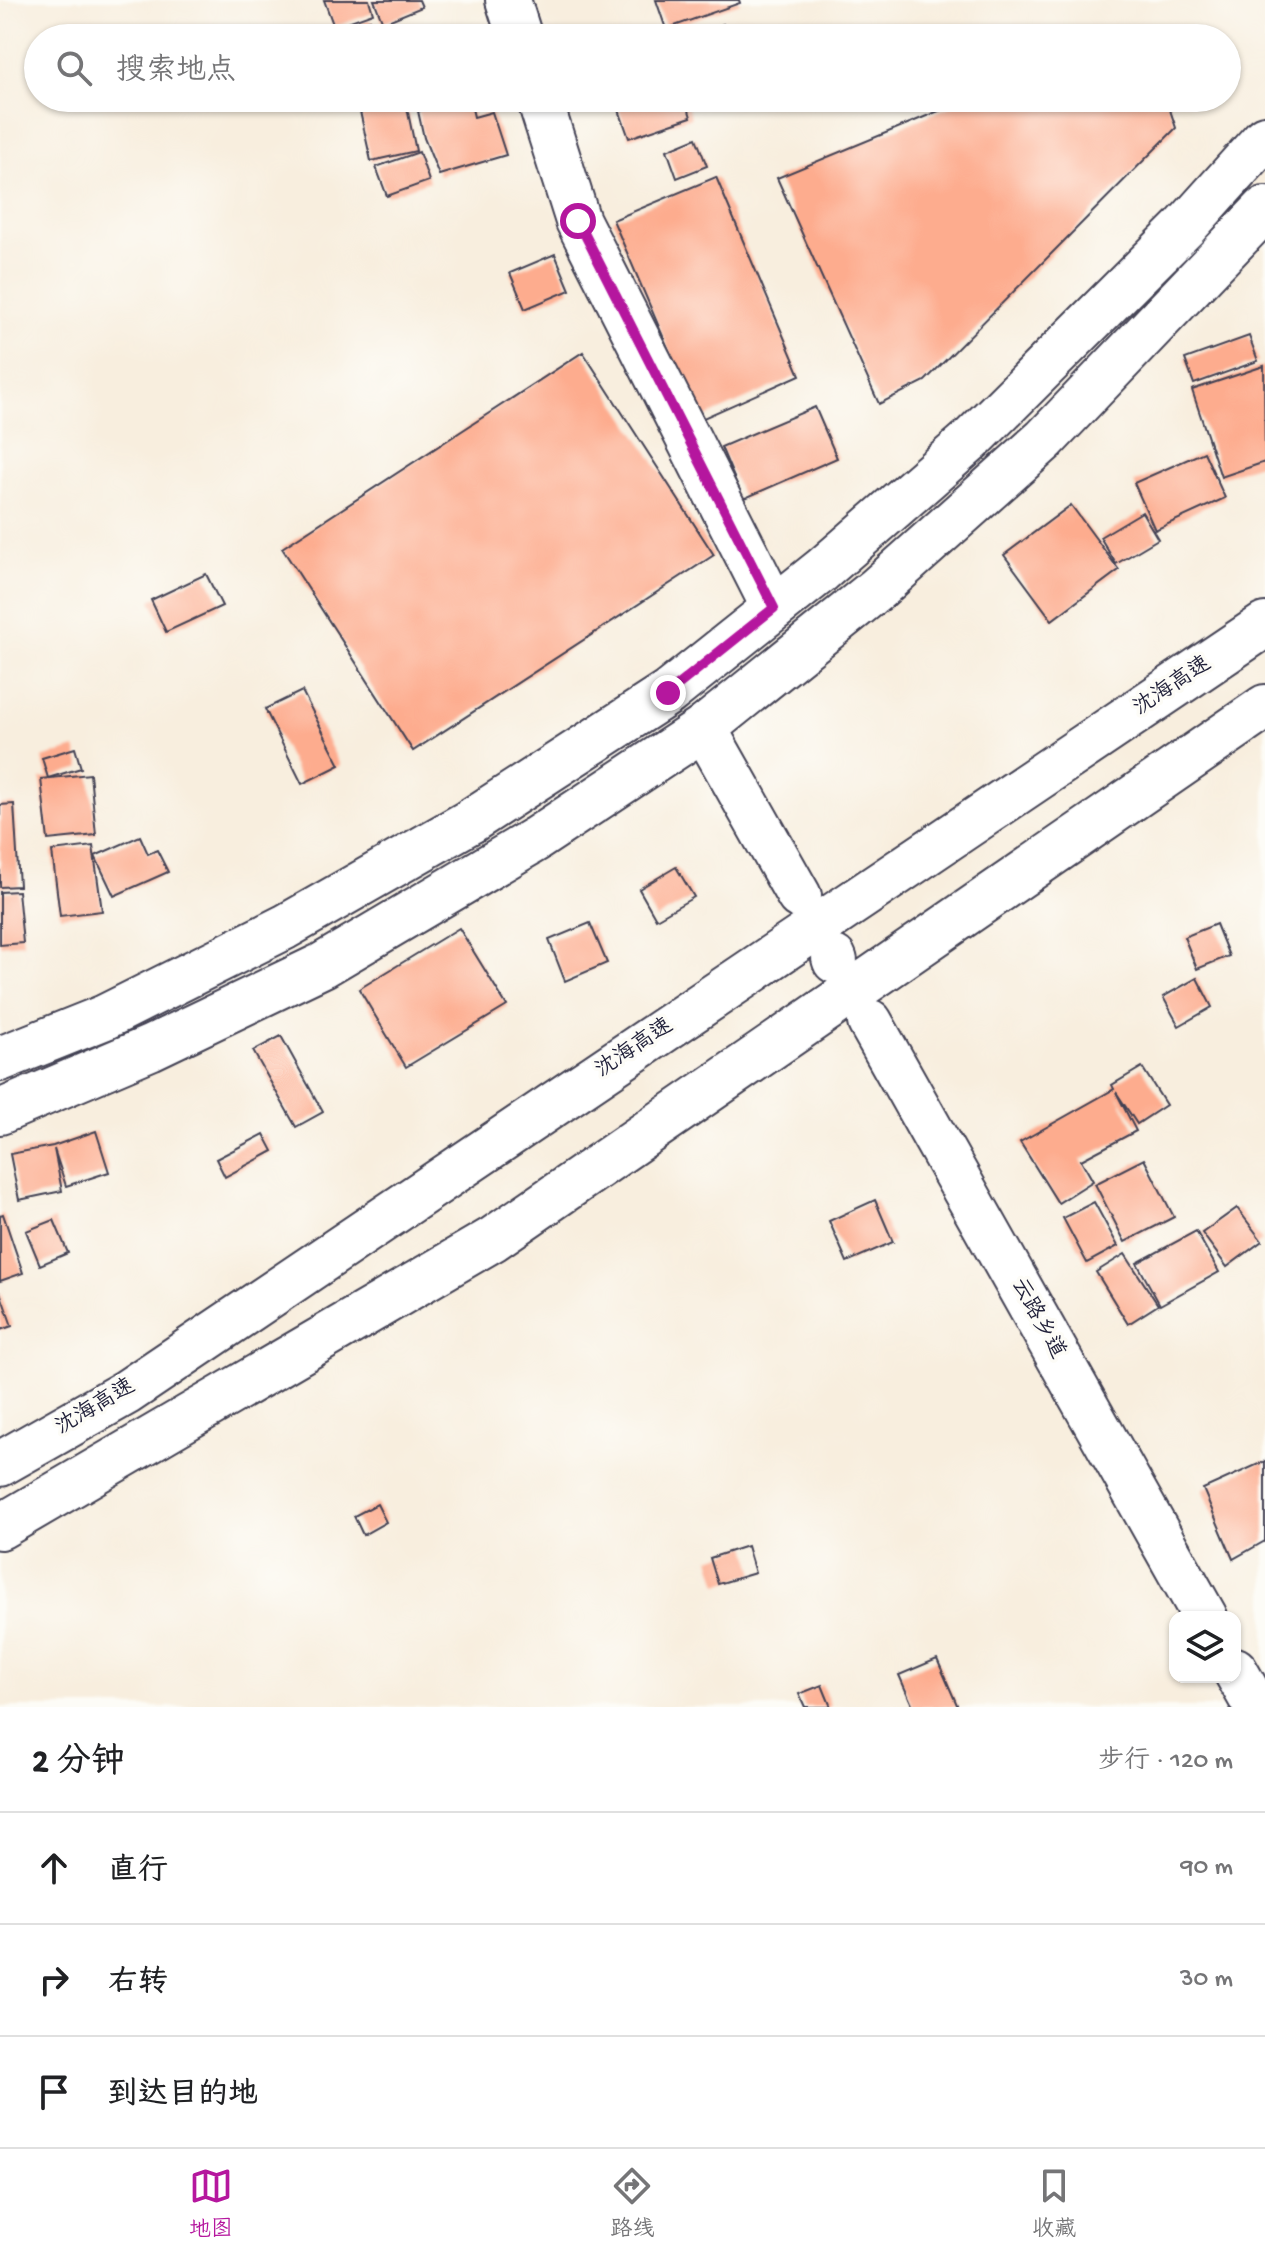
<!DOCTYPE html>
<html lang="zh">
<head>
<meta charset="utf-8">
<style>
	body { margin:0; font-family:"Gochi Hand","LXGW WenKai TC",sans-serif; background:#f6f6f6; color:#202124 }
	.controls { position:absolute; right:24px; bottom:24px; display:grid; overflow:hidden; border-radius:16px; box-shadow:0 2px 6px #0004 }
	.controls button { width:72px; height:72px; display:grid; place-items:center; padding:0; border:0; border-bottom:2px solid #e0e0e0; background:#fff; color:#202124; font:40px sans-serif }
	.stop { position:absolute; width:24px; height:24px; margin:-18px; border:6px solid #b5179e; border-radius:50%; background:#fff }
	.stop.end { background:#b5179e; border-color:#fff; box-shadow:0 2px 8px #0008 }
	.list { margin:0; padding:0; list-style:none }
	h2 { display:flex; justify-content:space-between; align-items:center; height:104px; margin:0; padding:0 32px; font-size:34px }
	h2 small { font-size:26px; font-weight:400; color:#757577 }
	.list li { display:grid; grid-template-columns:52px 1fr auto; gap:24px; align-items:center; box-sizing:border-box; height:112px; padding:0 32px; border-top:2px solid #e0e0e0 }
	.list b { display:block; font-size:30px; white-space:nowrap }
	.list em { font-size:26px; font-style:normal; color:#757577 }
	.icon { flex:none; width:44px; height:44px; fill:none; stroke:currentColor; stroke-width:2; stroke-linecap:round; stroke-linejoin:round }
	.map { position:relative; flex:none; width:1265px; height:1707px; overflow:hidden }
	.search { position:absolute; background:#fff; box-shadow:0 2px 6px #0004; left:24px; right:24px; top:24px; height:88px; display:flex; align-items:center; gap:20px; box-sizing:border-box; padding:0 28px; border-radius:44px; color:#757577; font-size:30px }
	.sheet { height:440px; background:#fff }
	nav { display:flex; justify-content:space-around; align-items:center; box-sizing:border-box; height:112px; border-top:2px solid #e0e0e0; background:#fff; font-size:22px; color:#757577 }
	nav a { display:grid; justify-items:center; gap:4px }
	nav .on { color:#b5179e }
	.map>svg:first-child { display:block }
	.building { fill:#fdac8e }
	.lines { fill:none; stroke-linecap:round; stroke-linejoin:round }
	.minor-casing { stroke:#424153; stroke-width:48 }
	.major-casing { stroke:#424153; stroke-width:48 }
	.highway-casing { stroke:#424153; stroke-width:48 }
	.minor { stroke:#fff; stroke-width:44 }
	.major { stroke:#fff; stroke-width:44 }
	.highway { stroke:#fff; stroke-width:44 }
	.route { stroke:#b5179e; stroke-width:10 }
	.labels { text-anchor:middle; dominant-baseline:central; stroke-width:7; stroke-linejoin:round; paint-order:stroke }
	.street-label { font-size:22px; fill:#22223b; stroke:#fdfcf7 }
</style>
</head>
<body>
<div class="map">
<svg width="1265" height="1707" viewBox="0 0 1265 1707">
	<rect width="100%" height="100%" fill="#fdfcf7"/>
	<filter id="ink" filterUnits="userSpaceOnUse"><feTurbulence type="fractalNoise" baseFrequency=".0125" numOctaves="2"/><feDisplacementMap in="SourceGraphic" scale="16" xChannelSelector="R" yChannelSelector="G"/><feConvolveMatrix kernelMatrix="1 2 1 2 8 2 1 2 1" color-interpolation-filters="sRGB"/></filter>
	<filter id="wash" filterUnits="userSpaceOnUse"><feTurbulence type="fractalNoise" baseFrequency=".006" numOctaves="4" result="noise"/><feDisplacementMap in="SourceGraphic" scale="32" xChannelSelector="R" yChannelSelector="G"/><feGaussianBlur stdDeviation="1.8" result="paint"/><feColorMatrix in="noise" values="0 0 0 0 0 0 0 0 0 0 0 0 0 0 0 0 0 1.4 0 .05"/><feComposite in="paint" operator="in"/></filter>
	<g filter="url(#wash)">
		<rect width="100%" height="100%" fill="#f8eede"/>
		<g id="blocks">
			<!-- building -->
			<g class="building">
				<polygon points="324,0 369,0 373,13 334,27"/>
				<polygon points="374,0 419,0 422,7 383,23"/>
				<polygon points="656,0 739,0 740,3 666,29"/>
				<polygon points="370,20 376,38 335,38 333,32"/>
				<polygon points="723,24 728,38 690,38"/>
				<polygon points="1143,27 1147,38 1116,38"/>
				<polygon points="357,98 405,98 416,151 371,161"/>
				<polygon points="628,98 685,98 691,117 629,138 618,107 629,103"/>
				<polygon points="970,98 1166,98 1176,128 925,381 879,404 777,178"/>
				<polygon points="470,100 474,117 492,112 506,155 439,175 424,138 418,111"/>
				<polygon points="696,138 707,166 677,178 667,150"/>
				<polygon points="419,152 429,181 387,196 376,167"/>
				<polygon points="716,177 800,375 699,420 613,220"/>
				<polygon points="555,254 570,290 525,309 510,273"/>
				<polygon points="1249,336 1258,361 1194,384 1185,359"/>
				<polygon points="583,352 714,555 413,751 282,548"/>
				<polygon points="1264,366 1265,462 1221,477 1192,390"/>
				<polygon points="815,407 837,458 743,499 721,447"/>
				<polygon points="1204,452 1225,498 1155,530 1134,483"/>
				<polygon points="1071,505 1119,570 1052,620 1004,555"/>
				<polygon points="1142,512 1158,539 1116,564 1100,537"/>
				<polygon points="206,574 222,606 166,632 151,600"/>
				<polygon points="302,691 340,765 302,784 265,709"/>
				<polygon points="75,748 81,768 48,778 42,758"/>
				<polygon points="90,774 96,835 48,840 41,779"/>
				<polygon points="14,804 19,886 0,887 0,805"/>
				<polygon points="140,836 148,854 157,850 168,872 114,896 95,856"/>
				<polygon points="93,846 102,911 60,916 52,851"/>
				<polygon points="676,867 694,897 656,919 639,889"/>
				<polygon points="18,891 23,943 0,945 0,892"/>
				<polygon points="590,923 607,963 565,981 549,940"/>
				<polygon points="1216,924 1229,956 1197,969 1184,937"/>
				<polygon points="459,928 507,1006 406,1067 359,989"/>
				<polygon points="1197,978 1212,1007 1179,1026 1163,997"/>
				<polygon points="281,1036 323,1112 296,1127 253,1051"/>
				<polygon points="1142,1067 1166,1105 1137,1124 1116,1092 1136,1131 1081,1160 1093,1181 1058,1203 1020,1142 1114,1089 1112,1085"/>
				<polygon points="96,1131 109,1172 66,1186 54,1149 62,1191 19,1200 10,1154 53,1146"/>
				<polygon points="264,1134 273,1151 225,1177 216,1159"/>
				<polygon points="1144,1159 1174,1217 1125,1242 1095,1184"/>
				<polygon points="875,1200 893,1242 847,1262 829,1221"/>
				<polygon points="1094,1202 1118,1246 1087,1263 1063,1218"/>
				<polygon points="1237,1208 1262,1241 1227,1267 1202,1233"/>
				<polygon points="3,1214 23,1273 0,1281 0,1215"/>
				<polygon points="54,1220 68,1253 40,1265 26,1231"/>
				<polygon points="1196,1231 1219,1272 1160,1305 1137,1263"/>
				<polygon points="1125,1254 1158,1305 1128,1324 1096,1272"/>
				<polygon points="0,1292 12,1326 0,1330"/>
				<polygon points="1265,1461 1265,1541 1233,1559 1203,1489"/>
				<polygon points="377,1504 386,1522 363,1535 354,1516"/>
				<polygon points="747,1546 755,1573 718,1584 710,1558"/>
				<polygon points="937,1659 958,1707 913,1707 899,1675"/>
				<polygon points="822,1685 831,1707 805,1707 799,1694"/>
			</g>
		</g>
	</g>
	<g filter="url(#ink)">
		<use href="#blocks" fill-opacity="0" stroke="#424153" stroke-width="2"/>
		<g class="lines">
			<defs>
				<g id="minor">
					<polyline points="508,0 520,38"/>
					<polyline points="539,98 578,221 774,608"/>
					<polyline points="704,728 799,896"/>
					<polyline points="834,958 835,961"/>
					<polyline points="870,1022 1205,1617"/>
					<polyline points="1235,1670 1256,1707"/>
				</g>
				<g id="major">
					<polyline points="0,1059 105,1017 285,927 469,822 668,693 822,570 971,440 1184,228 1265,138"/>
					<polyline points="0,1112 150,1048 323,965 536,839 704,728 877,589 1044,440 1265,209"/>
				</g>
				<g id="highway">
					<polyline points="0,1464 127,1392 1265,625"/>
					<polyline points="0,1527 493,1239 1265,707"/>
				</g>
			</defs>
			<!-- minor casing -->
			<use href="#minor" class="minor-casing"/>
			<!-- major casing -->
			<use href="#major" class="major-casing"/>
			<!-- highway casing -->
			<use href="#highway" class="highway-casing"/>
			<!-- minor -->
			<use href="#minor" class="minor"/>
			<!-- major -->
			<use href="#major" class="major"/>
			<!-- highway -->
			<use href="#highway" class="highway"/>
		</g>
	</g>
	<g class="lines" filter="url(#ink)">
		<!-- route -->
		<polyline class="route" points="578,221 774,608 668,693"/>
	</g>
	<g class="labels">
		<!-- street labels -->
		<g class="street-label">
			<text transform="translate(1173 687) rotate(-34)">沈海高速</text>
			<text transform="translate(635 1049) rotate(-34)">沈海高速</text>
			<text transform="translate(1037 1319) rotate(61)">云路乡道</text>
			<text transform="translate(96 1408) rotate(-31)">沈海高速</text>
		</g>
	</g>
</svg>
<div class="controls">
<button><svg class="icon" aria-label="layers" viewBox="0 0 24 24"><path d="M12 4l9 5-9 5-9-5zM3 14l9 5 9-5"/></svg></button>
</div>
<div class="stop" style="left:578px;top:221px"></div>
<div class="stop end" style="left:668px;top:693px"></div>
<div class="search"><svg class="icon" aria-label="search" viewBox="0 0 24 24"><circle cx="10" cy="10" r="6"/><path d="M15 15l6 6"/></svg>搜索地点</div>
</div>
<section class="sheet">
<h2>2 分钟<small>步行 · 120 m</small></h2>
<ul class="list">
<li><svg class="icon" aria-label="ahead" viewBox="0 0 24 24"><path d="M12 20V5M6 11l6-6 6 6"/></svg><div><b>直行</b></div><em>90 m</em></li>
<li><svg class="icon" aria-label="right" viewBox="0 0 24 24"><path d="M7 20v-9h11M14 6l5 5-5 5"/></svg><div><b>右转</b></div><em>30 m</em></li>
<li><svg class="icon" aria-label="arrive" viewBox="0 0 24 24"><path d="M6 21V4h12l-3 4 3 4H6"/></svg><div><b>到达目的地</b></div></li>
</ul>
</section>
<nav>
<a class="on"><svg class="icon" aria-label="map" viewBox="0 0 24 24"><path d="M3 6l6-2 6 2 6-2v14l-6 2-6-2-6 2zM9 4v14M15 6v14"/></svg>地图</a>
<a><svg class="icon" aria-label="directions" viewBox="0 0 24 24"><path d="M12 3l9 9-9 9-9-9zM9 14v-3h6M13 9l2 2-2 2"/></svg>路线</a>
<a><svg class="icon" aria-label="saved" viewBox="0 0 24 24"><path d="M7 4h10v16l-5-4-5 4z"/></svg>收藏</a>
</nav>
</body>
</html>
